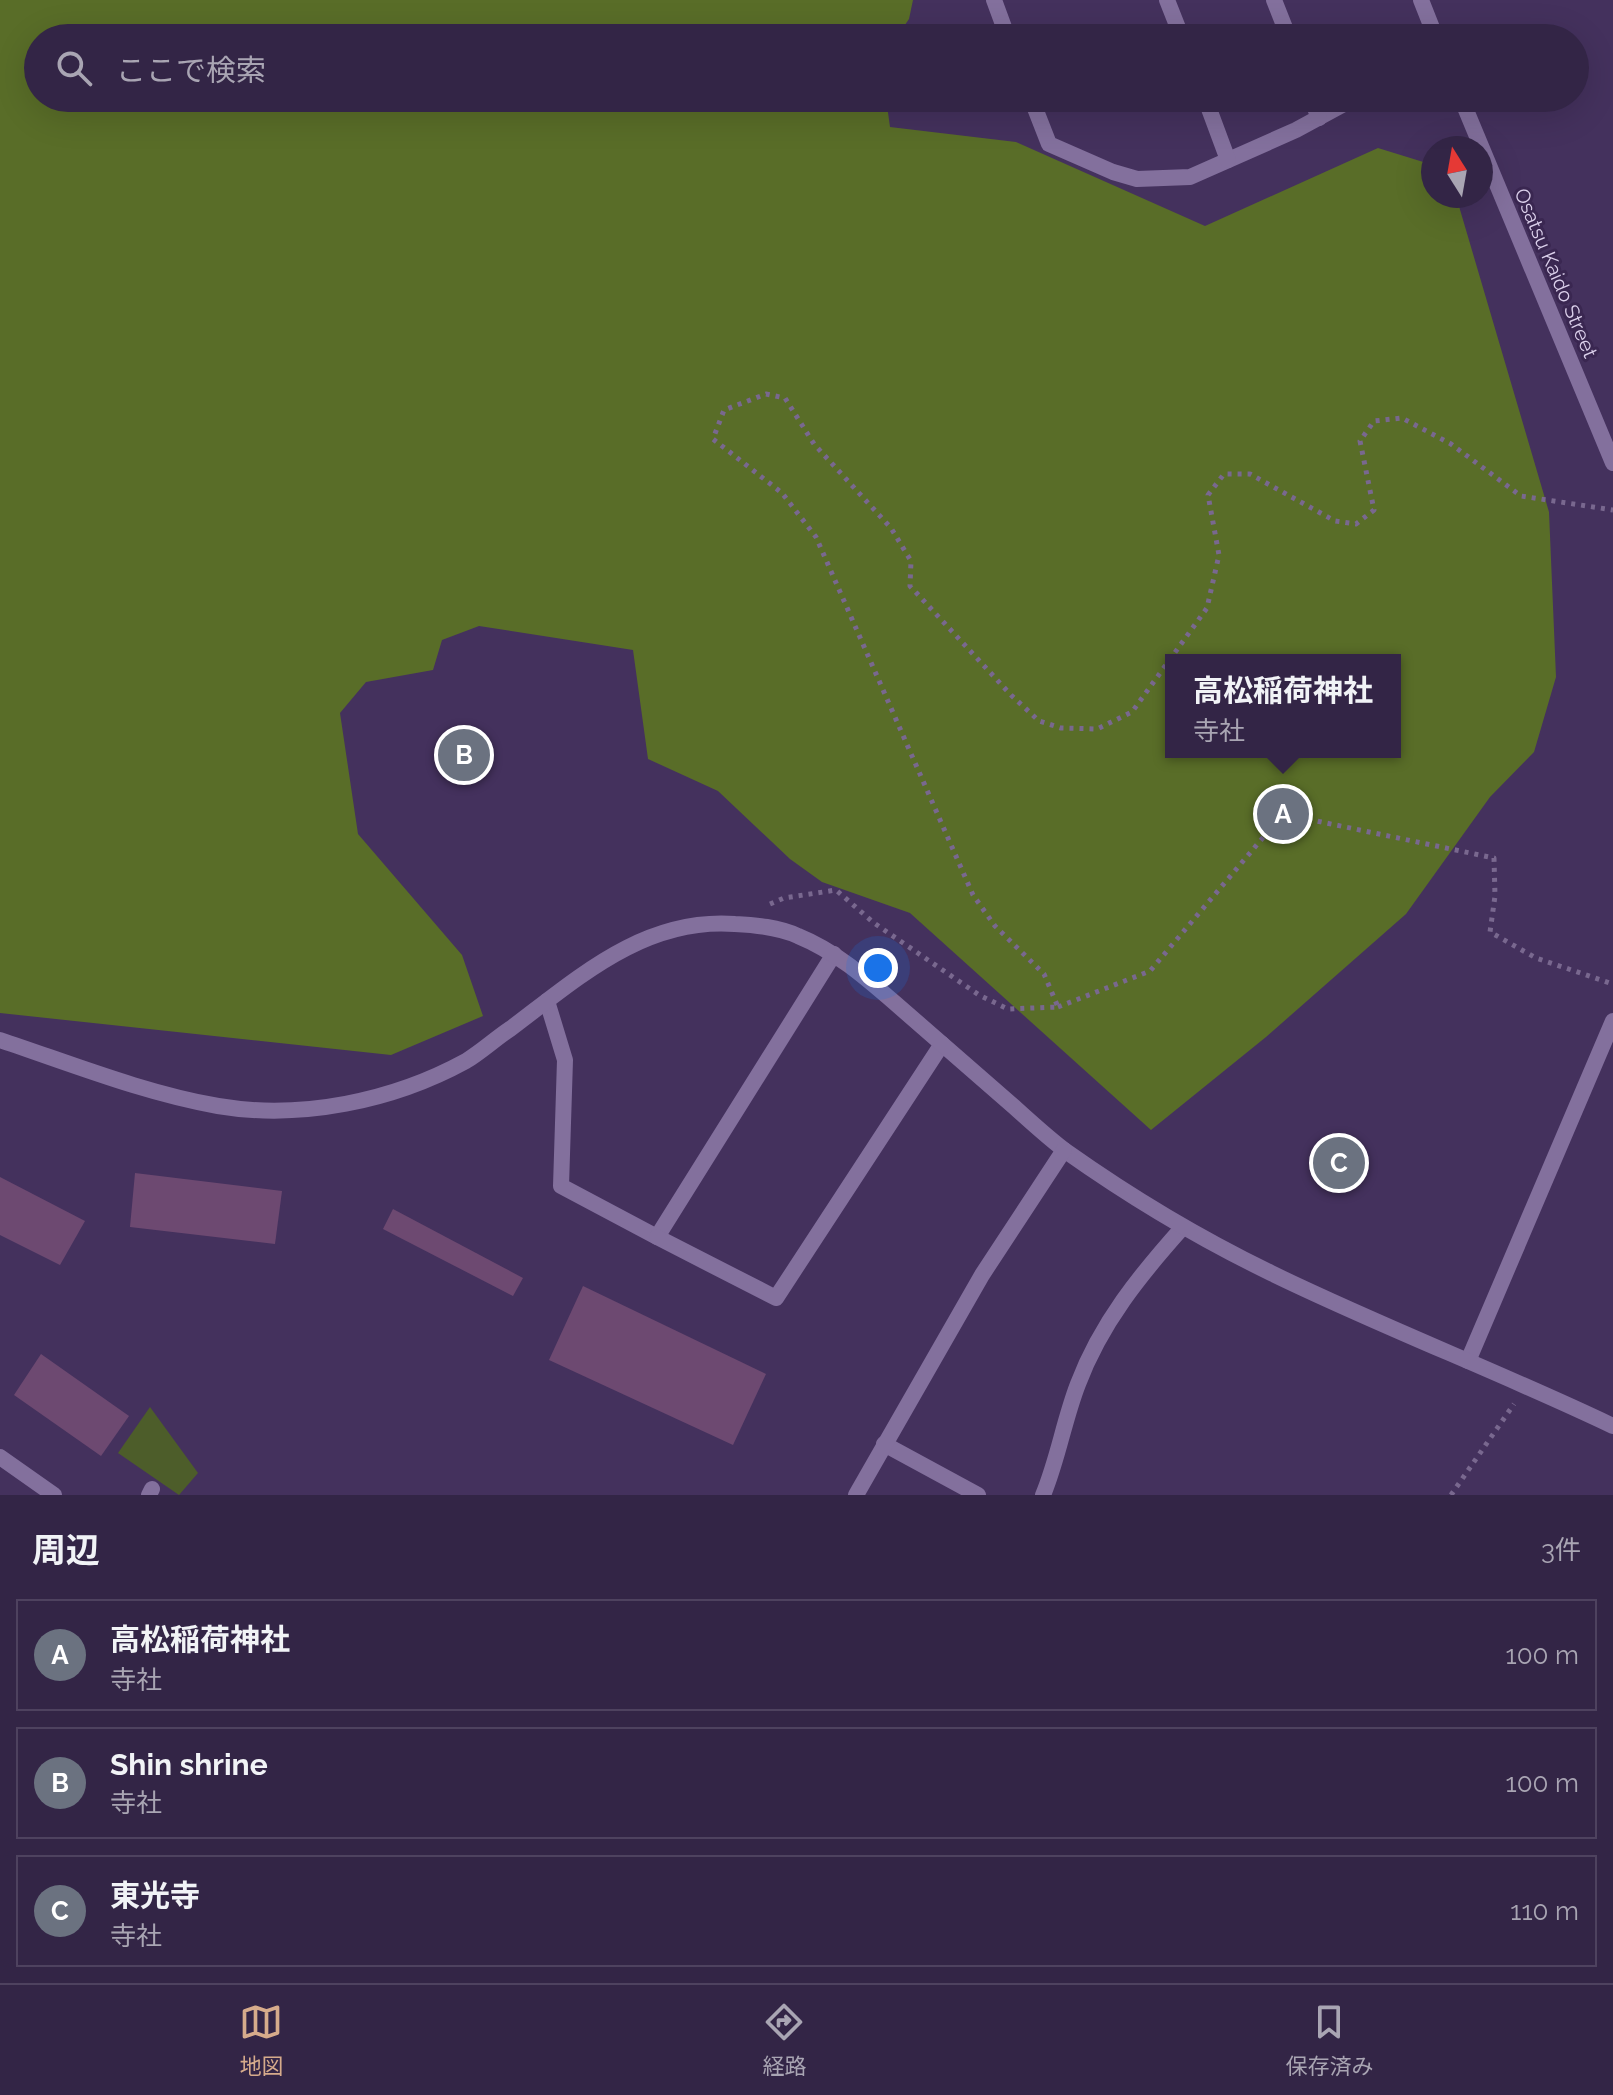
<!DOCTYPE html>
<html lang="ja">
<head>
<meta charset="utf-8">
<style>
	body { margin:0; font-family:Raleway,"Noto Sans JP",sans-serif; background:#3e3151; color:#f1f3f6 }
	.compass { position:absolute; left:1421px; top:136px; width:72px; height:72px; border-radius:50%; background:#332546; box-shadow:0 8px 32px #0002; rotate:349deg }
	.you { position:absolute; left:878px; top:968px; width:28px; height:28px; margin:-20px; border:6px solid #fff; border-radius:50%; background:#1a73e8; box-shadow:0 0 0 12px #1a73e833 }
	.badge { display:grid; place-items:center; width:52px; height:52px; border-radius:50%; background:#d6ab8b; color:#fff; font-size:26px; font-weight:700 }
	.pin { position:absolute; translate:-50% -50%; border:4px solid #fff; box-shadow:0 2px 8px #0006 }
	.popup { position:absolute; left:1165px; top:654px; width:236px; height:104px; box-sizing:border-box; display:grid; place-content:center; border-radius:0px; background:#332546; filter:drop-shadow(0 2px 6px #0005); font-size:26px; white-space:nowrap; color:#a9a5b3 }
	.popup b { font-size:30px; color:#f1f3f6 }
	.popup::after { content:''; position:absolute; left:50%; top:100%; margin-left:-16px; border:16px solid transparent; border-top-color:#332546 }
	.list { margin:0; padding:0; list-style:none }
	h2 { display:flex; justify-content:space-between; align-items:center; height:104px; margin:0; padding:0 32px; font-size:34px }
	h2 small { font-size:26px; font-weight:400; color:#a9a5b3 }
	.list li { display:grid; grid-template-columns:52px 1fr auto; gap:24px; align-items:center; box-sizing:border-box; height:112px; margin:0 16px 16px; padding:0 16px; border:2px solid #4e425f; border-radius:0px }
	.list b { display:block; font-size:30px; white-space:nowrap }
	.list p { margin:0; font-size:26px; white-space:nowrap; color:#a9a5b3 }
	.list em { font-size:26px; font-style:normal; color:#a9a5b3 }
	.icon { flex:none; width:44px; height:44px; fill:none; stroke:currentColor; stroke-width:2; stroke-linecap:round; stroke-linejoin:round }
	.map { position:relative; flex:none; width:1613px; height:1495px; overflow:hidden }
	.search { position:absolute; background:#332546; box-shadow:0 8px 32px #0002; left:24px; right:24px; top:24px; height:88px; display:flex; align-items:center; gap:20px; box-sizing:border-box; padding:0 28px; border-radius:44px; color:#a9a5b3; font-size:30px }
	.sheet { height:488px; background:#332546 }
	nav { display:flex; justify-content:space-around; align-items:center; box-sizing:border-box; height:112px; border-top:2px solid #4e425f; background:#332546; font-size:22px; color:#a9a5b3 }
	nav a { display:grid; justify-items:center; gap:4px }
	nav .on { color:#d6ab8b }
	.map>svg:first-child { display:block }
	.green { fill:#4d5d2a }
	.forest { fill:#596d28; fill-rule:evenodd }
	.building { fill:#6d4971 }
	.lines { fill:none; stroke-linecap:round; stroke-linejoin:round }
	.path { stroke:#79688f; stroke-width:5; stroke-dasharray:4 6; stroke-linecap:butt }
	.minor { stroke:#83709d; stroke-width:16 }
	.tertiary { stroke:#83709d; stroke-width:16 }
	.labels { text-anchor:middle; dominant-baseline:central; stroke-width:6; stroke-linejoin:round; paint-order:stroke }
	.street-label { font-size:20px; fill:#dbd0eb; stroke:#3a2751 }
</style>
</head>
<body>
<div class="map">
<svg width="1613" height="1495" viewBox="0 0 1613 1495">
	<rect width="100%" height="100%" fill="#44315d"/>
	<!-- green -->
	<polygon class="green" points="150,1407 198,1473 179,1495 118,1453"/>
	<!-- forest -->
	<path class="forest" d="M0,0h913l-4,19 -13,19h-858v60h848l4,29 126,15 189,84 173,-78 55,17v31h23l93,316 7,165 -22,75 -44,45 -84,117 -140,123 -115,93 -241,-217 -88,-31 -32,-23 -72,-68 -70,-32 -15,-109 -154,-24 -37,14 -9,30 -67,12 -26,31 18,121 104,121 21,61 -92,39 -391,-42zM1171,660h224v92h-224z"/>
	<!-- building -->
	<g class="building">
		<polygon points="135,1173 282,1191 275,1244 130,1227"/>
		<polygon points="0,1177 85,1221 60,1265 0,1235"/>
		<polygon points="393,1209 523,1278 513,1296 383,1229"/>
		<polygon points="583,1286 766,1374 733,1445 549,1360"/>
		<polygon points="41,1354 129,1416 101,1456 14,1395"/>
	</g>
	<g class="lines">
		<!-- path -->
		<g class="path">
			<polyline points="770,904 784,898 836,890 874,923 979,995 1008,1009 1058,1007 1044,974 995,926 973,895 816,537 782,493 713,439 724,410 766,394 785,398 814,444 891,528 911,561 910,586 1011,695 1039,721 1061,728 1097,729 1132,712 1207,608 1219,555 1208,495 1224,474 1250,474 1335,521 1356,524 1374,510 1360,441 1374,421 1402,418 1451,444 1521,496 1613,510"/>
			<polyline points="1058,1007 1150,971 1283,814 1494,858 1495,896 1490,932 1536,958 1613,984"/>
			<polyline points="1451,1495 1514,1404"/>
		</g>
		<!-- minor -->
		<g class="minor">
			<polyline points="994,0 1008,38"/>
			<polyline points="1167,0 1182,38"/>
			<polyline points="1274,0 1289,38"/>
			<polyline points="1031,98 1049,144 1113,172 1137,179 1190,177 1296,130 1355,98"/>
			<polyline points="1205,98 1228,160"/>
			<polyline points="1311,98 1319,118"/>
			<polyline points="547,1001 565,1060 561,1186 657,1237 834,954"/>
			<polyline points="657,1237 776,1298 942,1044"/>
			<polyline points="1468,1361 1613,1021"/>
			<polyline points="884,1444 978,1495"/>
			<polyline points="0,1457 54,1495"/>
			<polyline points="149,1495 152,1489"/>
			<path d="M1043,1495c15,-36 21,-75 35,-111 23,-61 62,-109 105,-157"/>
		</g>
		<!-- tertiary -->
		<g class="tertiary">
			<polyline points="1421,0 1436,38"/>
			<polyline points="1461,98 1613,463"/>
			<path d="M0,1040c72,24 144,53 218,66 83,14 175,-5 248,-45 15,-9 29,-22 44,-32 68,-51 134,-112 225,-105 21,1 43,3 63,12 37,15 67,41 97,67 39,34 78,68 117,102 18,16 36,33 55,47 65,46 134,87 204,121 113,55 229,99 342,153"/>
			<polyline points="856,1495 982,1275 1064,1150"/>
		</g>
	</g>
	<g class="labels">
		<!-- street labels -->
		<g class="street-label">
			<text transform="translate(1556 273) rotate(67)">Osatsu Kaido Street</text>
		</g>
	</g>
</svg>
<svg class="compass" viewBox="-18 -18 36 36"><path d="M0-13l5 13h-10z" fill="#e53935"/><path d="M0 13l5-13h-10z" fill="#a9a5b3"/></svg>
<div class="you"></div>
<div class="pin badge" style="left:1283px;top:814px;background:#6b7280">A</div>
<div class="popup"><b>高松稲荷神社</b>寺社</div>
<div class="pin badge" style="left:464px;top:755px;background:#6b7280">B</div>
<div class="pin badge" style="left:1339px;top:1163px;background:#6b7280">C</div>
<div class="search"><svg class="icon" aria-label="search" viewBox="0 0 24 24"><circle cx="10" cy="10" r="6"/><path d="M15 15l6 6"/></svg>ここで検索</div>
</div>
<section class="sheet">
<h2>周辺<small>3件</small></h2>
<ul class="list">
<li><span class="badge" style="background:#6b7280">A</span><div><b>高松稲荷神社</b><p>寺社</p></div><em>100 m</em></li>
<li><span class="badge" style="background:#6b7280">B</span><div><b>Shin shrine</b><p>寺社</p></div><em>100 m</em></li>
<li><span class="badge" style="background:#6b7280">C</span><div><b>東光寺</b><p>寺社</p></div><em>110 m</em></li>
</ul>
</section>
<nav>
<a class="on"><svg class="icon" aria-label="map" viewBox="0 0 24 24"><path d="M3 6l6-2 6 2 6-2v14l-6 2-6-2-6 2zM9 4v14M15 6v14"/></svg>地図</a>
<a><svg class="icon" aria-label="directions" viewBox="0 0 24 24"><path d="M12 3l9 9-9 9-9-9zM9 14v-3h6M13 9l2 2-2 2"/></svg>経路</a>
<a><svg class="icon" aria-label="saved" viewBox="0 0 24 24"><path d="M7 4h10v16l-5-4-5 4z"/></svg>保存済み</a>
</nav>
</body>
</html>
